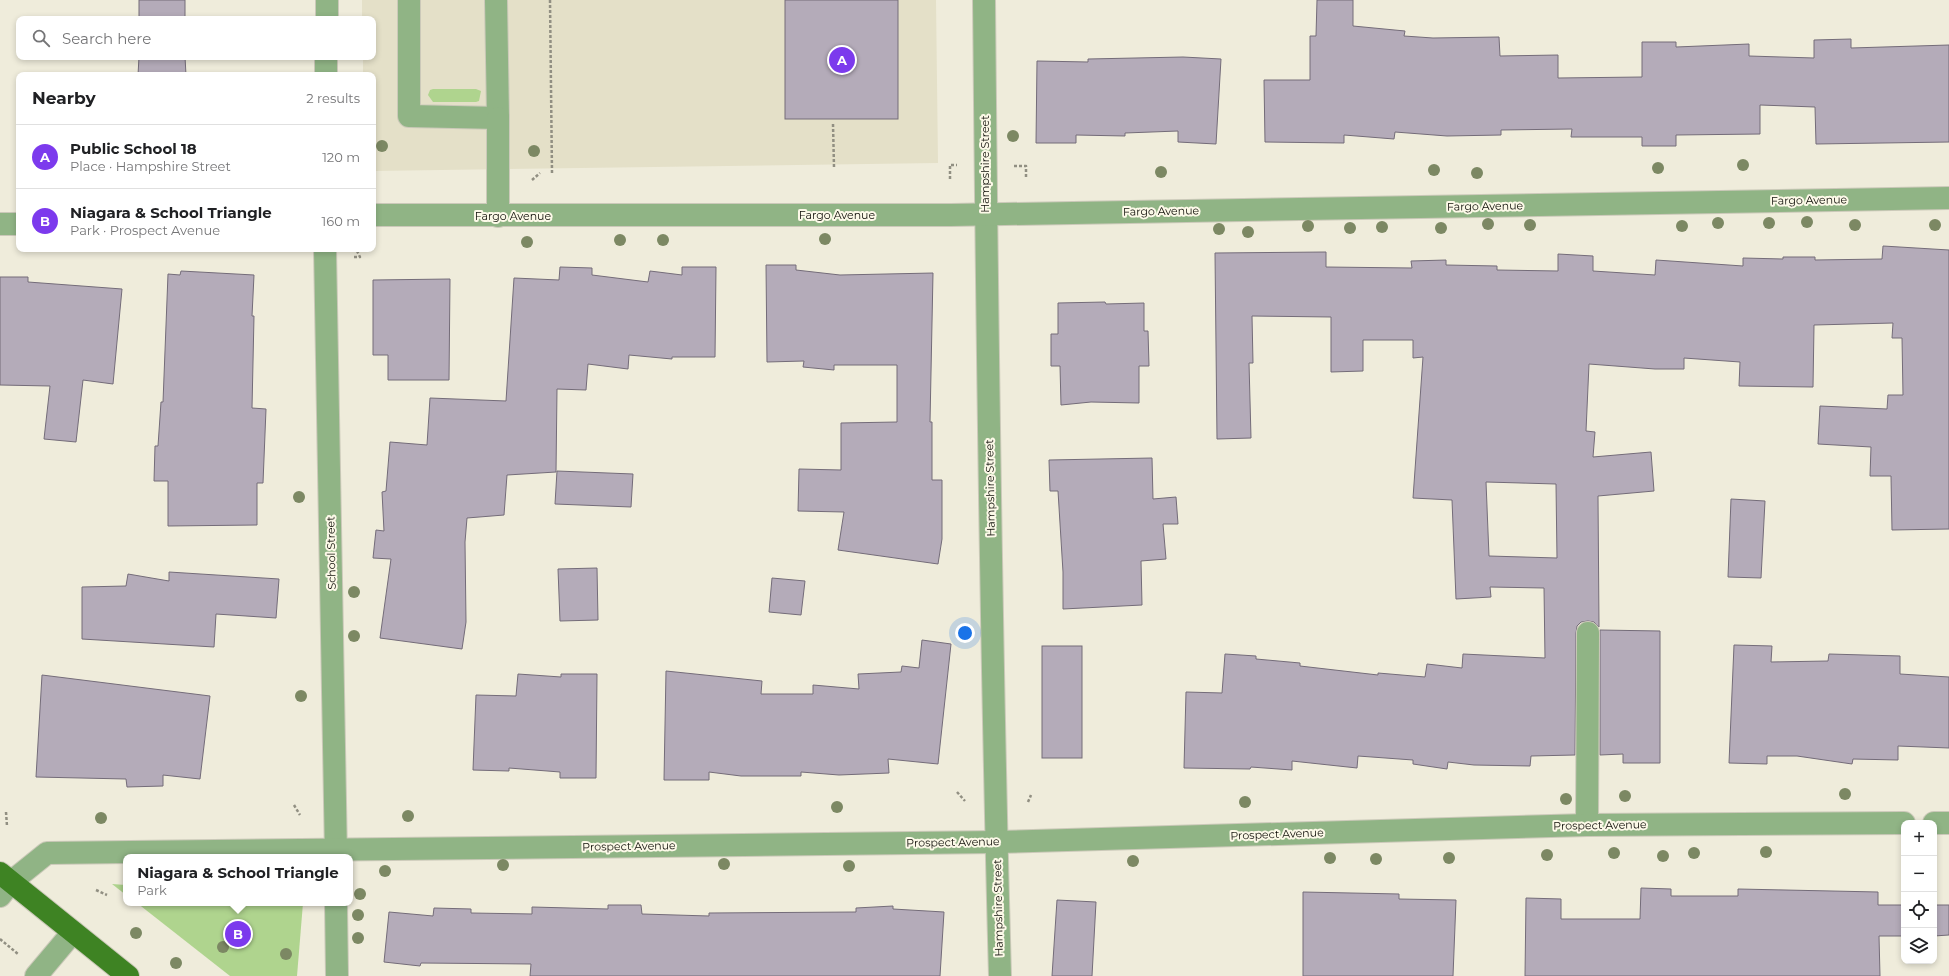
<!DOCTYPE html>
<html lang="en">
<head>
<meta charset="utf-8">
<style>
	body { margin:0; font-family:Montserrat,sans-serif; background:#f6f6f6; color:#202124 }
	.controls { position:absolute; right:12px; bottom:12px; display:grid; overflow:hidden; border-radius:8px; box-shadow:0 2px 6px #0003 }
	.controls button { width:36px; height:36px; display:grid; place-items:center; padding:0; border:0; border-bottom:1px solid #e0e0e0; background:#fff; color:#202124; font:20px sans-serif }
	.you { position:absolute; left:965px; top:633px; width:14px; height:14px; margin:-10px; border:3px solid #fff; border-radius:50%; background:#1a73e8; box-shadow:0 0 0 6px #1a73e833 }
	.badge { display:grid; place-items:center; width:26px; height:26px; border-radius:50%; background:#7c3aed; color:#fff; font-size:13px; font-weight:700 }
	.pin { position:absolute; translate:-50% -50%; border:2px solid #fff; box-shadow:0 1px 4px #0006 }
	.popup { position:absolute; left:123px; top:854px; width:230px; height:52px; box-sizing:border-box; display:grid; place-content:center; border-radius:8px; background:#fff; filter:drop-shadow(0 1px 3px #0005); font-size:13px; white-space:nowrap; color:#757577 }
	.popup b { font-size:15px; color:#202124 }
	.popup::after { content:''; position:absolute; left:50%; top:100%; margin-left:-8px; border:8px solid transparent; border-top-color:#fff }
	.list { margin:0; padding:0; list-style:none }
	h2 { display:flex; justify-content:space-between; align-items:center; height:52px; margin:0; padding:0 16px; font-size:17px }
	h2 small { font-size:13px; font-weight:400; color:#757577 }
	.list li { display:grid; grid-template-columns:26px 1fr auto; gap:12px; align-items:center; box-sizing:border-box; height:64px; padding:0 16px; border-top:1px solid #e0e0e0 }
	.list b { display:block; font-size:15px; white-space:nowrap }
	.list p { margin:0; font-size:13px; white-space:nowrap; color:#757577 }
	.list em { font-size:13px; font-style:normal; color:#757577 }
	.icon { flex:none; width:22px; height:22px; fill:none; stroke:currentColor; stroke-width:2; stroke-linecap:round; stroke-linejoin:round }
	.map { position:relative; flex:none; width:1949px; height:976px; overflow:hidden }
	.search { position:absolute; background:#fff; box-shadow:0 2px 6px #0003; left:16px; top:16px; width:360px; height:44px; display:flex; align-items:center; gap:10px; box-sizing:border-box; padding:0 14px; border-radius:8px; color:#757577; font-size:15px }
	.panel { position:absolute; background:#fff; box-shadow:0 2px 6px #0003; left:16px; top:72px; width:360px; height:180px; border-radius:8px }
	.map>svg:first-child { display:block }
	.built { fill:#e4e0c8 }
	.green { fill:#afd48e }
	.building { fill:#b4abb9; stroke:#746c79; fill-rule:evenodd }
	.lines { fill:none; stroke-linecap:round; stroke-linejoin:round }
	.minor-casing { stroke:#cbc9b9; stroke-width:24 }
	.major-casing { stroke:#cbc9b9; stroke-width:24 }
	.path { stroke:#918f82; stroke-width:2.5; stroke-dasharray:3 2; stroke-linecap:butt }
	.minor { stroke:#90b485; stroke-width:22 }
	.major { stroke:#3e8323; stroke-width:22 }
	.tree { fill:#7c8863 }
	.labels { text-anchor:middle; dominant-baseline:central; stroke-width:4; stroke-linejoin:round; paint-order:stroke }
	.street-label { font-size:11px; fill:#100f09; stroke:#fcf9e8 }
</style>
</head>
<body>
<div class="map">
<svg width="1949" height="976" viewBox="0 0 1949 976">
	<rect width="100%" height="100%" fill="#efecdb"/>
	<!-- built -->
	<polygon class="built" points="362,0 936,0 938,163 373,171 373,75 363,75 363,57 373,57 373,19 362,19"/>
	<!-- green -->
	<g class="green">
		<polygon points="433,89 476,89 481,91 479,101 476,102 433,102 428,95 430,90"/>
		<polygon points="112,884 126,885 126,895"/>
		<polygon points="137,903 303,903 297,976 230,976"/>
	</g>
	<!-- building -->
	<g class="building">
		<rect x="139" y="0" width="46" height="19"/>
		<rect x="785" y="0" width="113" height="119"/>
		<polygon points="1317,0 1353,0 1353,26 1405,31 1404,36 1433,38 1499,37 1500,56 1558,55 1558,78 1642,77 1642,42 1676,42 1676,47 1749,44 1749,56 1814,58 1814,40 1851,39 1851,48 1949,45 1949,142 1816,144 1815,107 1760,105 1760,134 1676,135 1676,146 1642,146 1642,137 1571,137 1572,129 1501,130 1501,135 1447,136 1395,132 1394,139 1344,135 1344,143 1265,142 1264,80 1310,80 1310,36 1316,36"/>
		<polygon points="139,57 185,57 186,75 138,75"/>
		<polygon points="1183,57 1221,59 1216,144 1178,142 1178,131 1125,133 1125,136 1076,135 1076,143 1036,143 1037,61 1088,62 1088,59"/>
		<path d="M1883,246l66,4v279l-57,1 -1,-54h-21l1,-29 -53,-3 2,-38 67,3 1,-14h15l-1,-57h-10l1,-15 -79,2 -1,62 -74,-1 1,-24 -56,-4v11h-29l-66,-5 -3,67 9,1 -2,25 58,-5 3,39 -56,5 1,131 -5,-5 -6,-1 -7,1 -4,4 -1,7 -1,122 -44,1 -1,10 -56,-1 -26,-3 -1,7 -34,-5v-4l-55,-4 -1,12 -65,-7v9l-41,-3 -1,2 -66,-1 2,-76 36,1 3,-39 31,2v3l44,4v3l78,9v-2l47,4 2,-13 35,4 1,-14 82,4 -1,-70 -54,-1 1,10 -35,2 -4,-99 -39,-2 10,-141 -10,1v-18h-50v31l-32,1v-55l-79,-1 1,47h-4l2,75 -34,1 -2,-186 111,-1v15l86,1 -1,-7 35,-1v5l51,1v4l61,1v-17l35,2v15l62,4 1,-15 87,6v-8l40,1v-2h32v3l67,-1zM1486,482l70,2 1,74 -68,-2z"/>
		<polygon points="766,265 796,265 796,270 840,275 933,273 930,422 932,422 932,480 942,480 942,539 938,564 838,550 844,512 798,511 799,469 841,470 841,423 897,422 897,365 834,365 834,370 803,367 804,361 767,362"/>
		<polygon points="560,267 592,268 592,275 648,282 650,271 682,275 682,267 716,267 715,357 672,357 672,359 629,355 628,369 588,364 586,390 557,389 556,472 507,475 504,515 467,518 465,542 466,622 462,649 380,638 391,559 373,558 376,530 384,531 382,492 386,491 390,442 427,445 430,398 506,401 514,278 559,280"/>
		<polygon points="181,271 254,275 252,316 254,316 252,408 266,409 263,483 257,483 257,525 168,526 168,481 154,481 155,446 158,446 161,402 163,402 168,274 180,275"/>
		<polygon points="0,277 28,277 28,282 122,289 113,384 83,380 76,442 44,439 50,386 0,385"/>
		<polygon points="450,279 449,380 388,380 388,355 373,355 373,280"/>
		<polygon points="1105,302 1106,304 1144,303 1144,331 1148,331 1149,366 1139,366 1139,403 1091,402 1061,405 1060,366 1051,366 1051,334 1058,334 1058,303"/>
		<polygon points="1152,458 1153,499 1176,497 1178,524 1163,524 1166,559 1141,561 1142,605 1063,609 1063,572 1058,491 1050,491 1049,460"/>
		<polygon points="557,471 633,474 631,507 555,504"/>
		<polygon points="1731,499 1765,501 1761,578 1728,577"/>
		<polygon points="597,568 598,620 560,621 558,569"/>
		<polygon points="169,572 279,579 276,618 216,614 214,647 82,639 82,587 126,586 128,574 169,581"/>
		<polygon points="772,578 805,581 801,615 769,612"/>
		<polygon points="1600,630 1660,631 1660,763 1623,763 1623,754 1600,755"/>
		<polygon points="922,640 951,644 938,764 888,759 889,773 839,775 801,772 801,776 741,776 709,772 709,780 664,780 666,671 762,681 761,694 813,694 813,685 859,689 858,674 901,672 902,666 919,668"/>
		<polygon points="1734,645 1772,646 1771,662 1828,661 1829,654 1900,656 1900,674 1949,677 1949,748 1898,746 1898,760 1853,759 1852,764 1797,756 1767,756 1767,764 1729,763"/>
		<rect x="1042" y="646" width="40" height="112"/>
		<polygon points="518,674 561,677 561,674 597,674 596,778 560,778 560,772 509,768 509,771 473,770 476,695 516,696"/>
		<polygon points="42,675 210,696 200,779 163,775 163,786 127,787 126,779 36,777"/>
		<polygon points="1641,888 1671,889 1671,896 1738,896 1738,889 1878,892 1878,905 1904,905 1904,936 1879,936 1880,976 1525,976 1526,898 1561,899 1561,919 1640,919"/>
		<polygon points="1303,892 1399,894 1399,899 1456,900 1453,976 1303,976"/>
		<polygon points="1057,900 1096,902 1092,976 1052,976"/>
		<polygon points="608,905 641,905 642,914 709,916 709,913 856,912 856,908 893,906 893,909 944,912 940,976 530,976 531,964 421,963 420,966 384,962 389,912 433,916 434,908 471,909 471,913 532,914 532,907 608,909"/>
		<polygon points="1934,905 1949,905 1949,935 1934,936"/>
	</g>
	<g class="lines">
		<defs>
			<g id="minor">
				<polyline points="409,0 409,116 498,118 496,0"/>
				<path d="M984,0c3,325 7,651 16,976"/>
				<polyline points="327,19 327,0"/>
				<polyline points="326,75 326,57"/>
				<polyline points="498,118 498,216"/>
				<polyline points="373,215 951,215 1949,198"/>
				<polyline points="0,224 19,224"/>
				<polyline points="325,249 336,857"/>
				<polyline points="1934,823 1949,823"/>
				<polyline points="1587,825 1588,633"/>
				<polyline points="0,896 11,882 47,853 997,842 1587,825 1904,823"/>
				<polyline points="336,903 337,976"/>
				<polyline points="36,976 73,932"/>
			</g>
			<polyline id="major" points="0,873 128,976"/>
		</defs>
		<!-- minor casing -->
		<use href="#minor" class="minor-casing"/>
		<!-- major casing -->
		<use href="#major" class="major-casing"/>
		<!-- path -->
		<g class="path">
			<polyline points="550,0 552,173"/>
			<polyline points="833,124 834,167"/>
			<polyline points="1014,166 1026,166 1026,177"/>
			<polyline points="950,179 950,165 957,165"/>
			<polyline points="532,180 540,173"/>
			<polyline points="286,251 290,249"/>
			<polyline points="354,257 360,257 356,249"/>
			<polyline points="957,792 965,801"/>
			<polyline points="1028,802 1031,795"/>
			<polyline points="294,805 300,815"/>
			<polyline points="6,812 7,826"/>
			<polyline points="96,890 107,895"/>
			<polyline points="0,939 18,954"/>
		</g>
		<!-- minor -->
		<use href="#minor" class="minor"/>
		<!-- major -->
		<use href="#major" class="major"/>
	</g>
	<!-- trees -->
	<g class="tree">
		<circle cx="1013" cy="136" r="6"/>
		<circle cx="382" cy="146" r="6"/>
		<circle cx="534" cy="151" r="6"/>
		<circle cx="1743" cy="165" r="6"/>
		<circle cx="1658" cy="168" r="6"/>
		<circle cx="1434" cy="170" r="6"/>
		<circle cx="1161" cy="172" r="6"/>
		<circle cx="1477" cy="173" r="6"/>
		<circle cx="1807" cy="222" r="6"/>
		<circle cx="1718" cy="223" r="6"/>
		<circle cx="1769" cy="223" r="6"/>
		<circle cx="1488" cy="224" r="6"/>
		<circle cx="1530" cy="225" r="6"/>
		<circle cx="1855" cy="225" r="6"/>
		<circle cx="1935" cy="225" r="6"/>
		<circle cx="1308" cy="226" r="6"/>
		<circle cx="1682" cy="226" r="6"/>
		<circle cx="1382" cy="227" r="6"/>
		<circle cx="1350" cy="228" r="6"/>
		<circle cx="1441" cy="228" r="6"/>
		<circle cx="1219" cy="229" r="6"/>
		<circle cx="1248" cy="232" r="6"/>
		<circle cx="825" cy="239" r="6"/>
		<circle cx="620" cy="240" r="6"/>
		<circle cx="663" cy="240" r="6"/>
		<circle cx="527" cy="242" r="6"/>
		<circle cx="299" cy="497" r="6"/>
		<circle cx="354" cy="592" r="6"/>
		<circle cx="354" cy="636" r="6"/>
		<circle cx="301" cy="696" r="6"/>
		<circle cx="1845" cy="794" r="6"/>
		<circle cx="1625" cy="796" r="6"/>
		<circle cx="1566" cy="799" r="6"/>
		<circle cx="1245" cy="802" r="6"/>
		<circle cx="837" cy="807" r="6"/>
		<circle cx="408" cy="816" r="6"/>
		<circle cx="101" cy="818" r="6"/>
		<circle cx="1766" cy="852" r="6"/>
		<circle cx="1614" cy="853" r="6"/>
		<circle cx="1694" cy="853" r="6"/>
		<circle cx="1547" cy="855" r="6"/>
		<circle cx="1663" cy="856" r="6"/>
		<circle cx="1330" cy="858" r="6"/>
		<circle cx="1449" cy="858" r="6"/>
		<circle cx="1376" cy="859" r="6"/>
		<circle cx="1133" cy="861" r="6"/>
		<circle cx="724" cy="864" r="6"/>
		<circle cx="503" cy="865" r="6"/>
		<circle cx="849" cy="866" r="6"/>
		<circle cx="385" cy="871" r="6"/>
		<circle cx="360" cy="894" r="6"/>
		<circle cx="358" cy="915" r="6"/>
		<circle cx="136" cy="933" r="6"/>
		<circle cx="358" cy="938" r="6"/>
		<circle cx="223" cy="947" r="6"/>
		<circle cx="286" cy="954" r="6"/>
		<circle cx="176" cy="963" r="6"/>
	</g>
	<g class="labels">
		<!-- street labels -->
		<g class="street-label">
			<text transform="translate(985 164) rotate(-90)">Hampshire Street</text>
			<text transform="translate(1809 200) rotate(-1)">Fargo Avenue</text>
			<text transform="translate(1485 206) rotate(-1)">Fargo Avenue</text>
			<text transform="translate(1161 211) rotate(-1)">Fargo Avenue</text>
			<text x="837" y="215">Fargo Avenue</text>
			<text x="513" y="216">Fargo Avenue</text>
			<text transform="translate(990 488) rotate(-91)">Hampshire Street</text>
			<text transform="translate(331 553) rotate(-91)">School Street</text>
			<text transform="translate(1600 825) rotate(-1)">Prospect Avenue</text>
			<text transform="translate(1277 834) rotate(-2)">Prospect Avenue</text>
			<text transform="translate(953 842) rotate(-1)">Prospect Avenue</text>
			<text transform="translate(629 846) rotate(-1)">Prospect Avenue</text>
			<text transform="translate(998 908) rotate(-91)">Hampshire Street</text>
		</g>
	</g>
</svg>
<div class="controls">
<button>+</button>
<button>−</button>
<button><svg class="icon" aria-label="locate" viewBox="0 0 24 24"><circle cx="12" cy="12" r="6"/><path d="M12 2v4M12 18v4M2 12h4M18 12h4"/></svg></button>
<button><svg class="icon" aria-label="layers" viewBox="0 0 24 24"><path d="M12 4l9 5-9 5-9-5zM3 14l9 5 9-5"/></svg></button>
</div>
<div class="you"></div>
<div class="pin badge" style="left:842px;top:60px">A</div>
<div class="pin badge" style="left:238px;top:934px">B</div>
<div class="popup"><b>Niagara &amp; School Triangle</b>Park</div>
<div class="search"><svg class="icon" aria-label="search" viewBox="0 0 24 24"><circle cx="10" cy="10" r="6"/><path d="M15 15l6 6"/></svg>Search here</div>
<section class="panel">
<h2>Nearby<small>2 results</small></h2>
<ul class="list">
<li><span class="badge">A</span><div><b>Public School 18</b><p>Place · Hampshire Street</p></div><em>120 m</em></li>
<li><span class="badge">B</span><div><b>Niagara &amp; School Triangle</b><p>Park · Prospect Avenue</p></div><em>160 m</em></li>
</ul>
</section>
</div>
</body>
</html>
